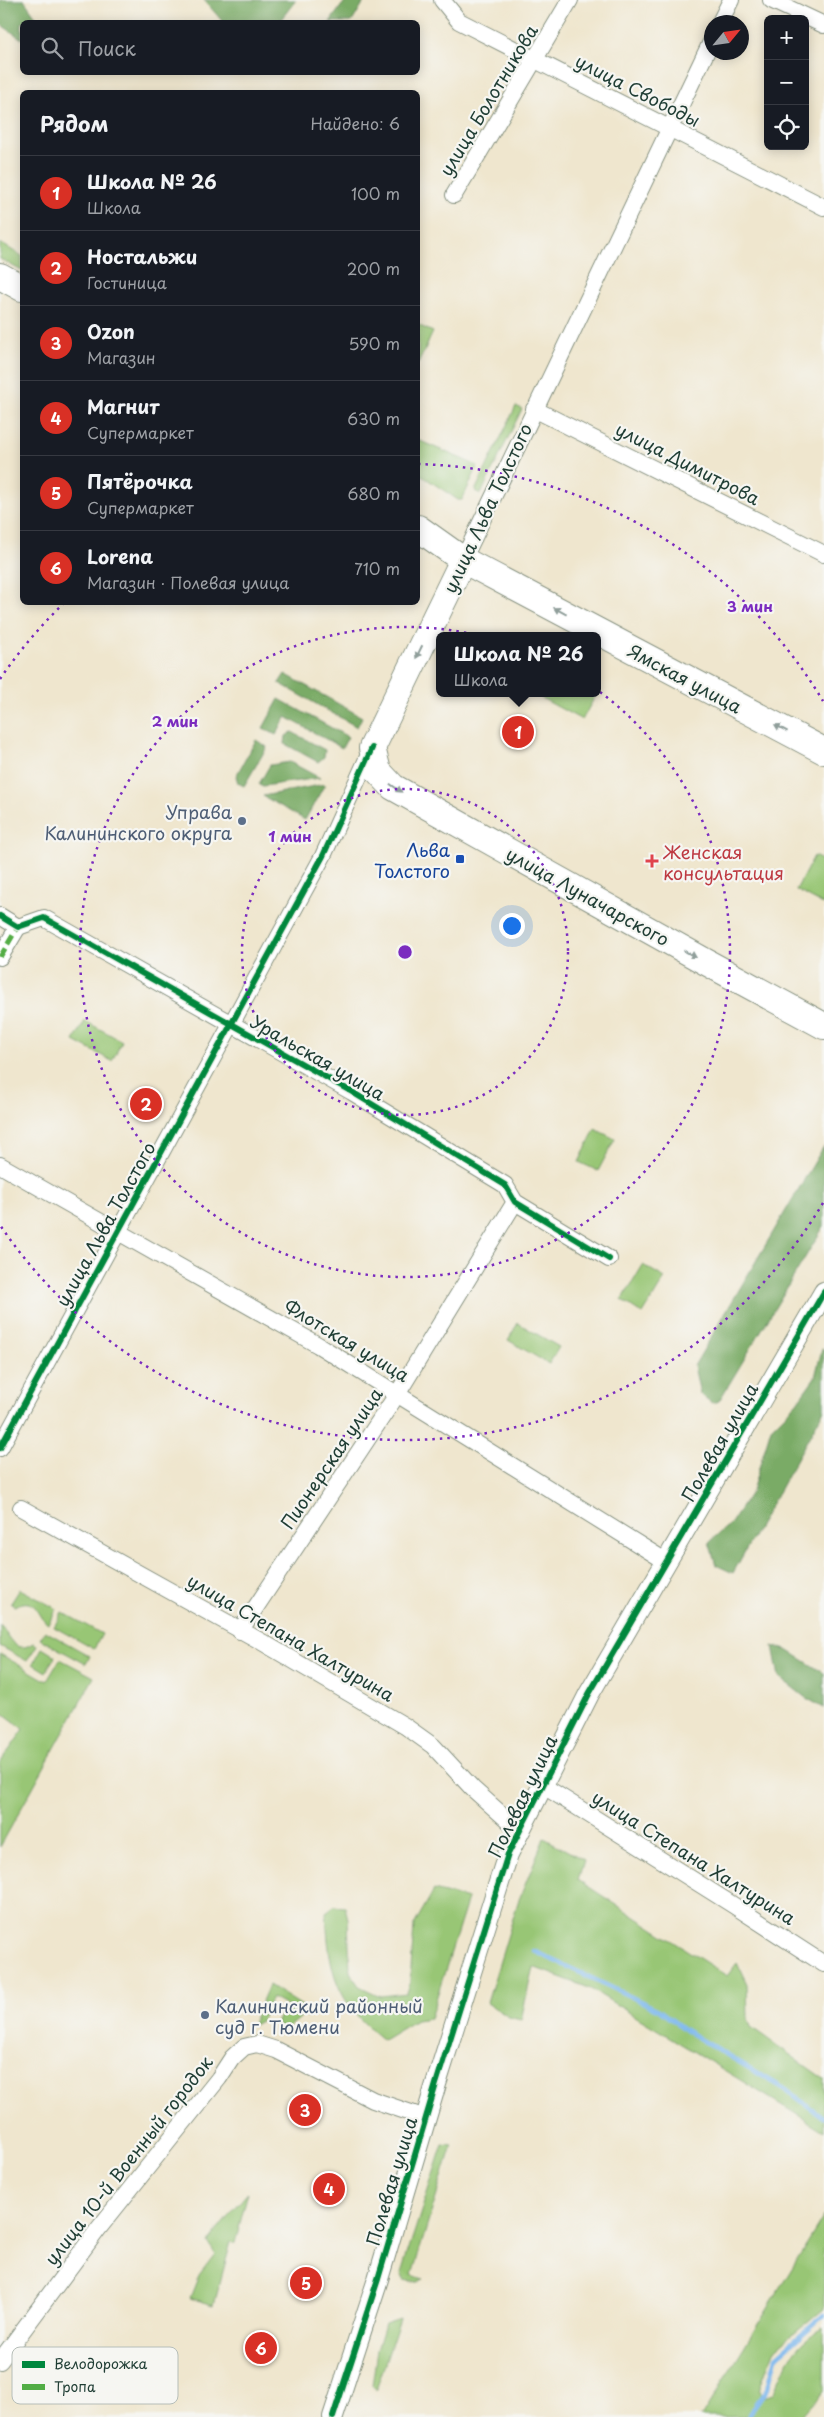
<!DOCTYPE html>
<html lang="ru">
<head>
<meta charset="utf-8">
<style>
	body { margin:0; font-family:"Playpen Sans",sans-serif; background:#20242c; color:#f1f3f6 }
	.controls { position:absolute; right:15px; top:15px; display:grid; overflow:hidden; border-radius:8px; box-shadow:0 2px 12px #0003 }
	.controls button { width:45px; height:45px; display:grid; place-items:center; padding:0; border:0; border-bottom:1px solid #363941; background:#171b24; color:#f1f3f6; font:25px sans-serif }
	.compass { position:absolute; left:704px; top:15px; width:45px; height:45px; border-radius:50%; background:#171b24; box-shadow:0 2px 12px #0003; rotate:61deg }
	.you { position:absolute; left:511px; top:925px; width:18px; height:18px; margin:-12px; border:4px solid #fff; border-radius:50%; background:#1a73e8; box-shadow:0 0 0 8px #1a73e833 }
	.badge { display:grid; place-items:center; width:32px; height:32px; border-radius:50%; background:#d93025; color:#fff; font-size:16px; font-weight:700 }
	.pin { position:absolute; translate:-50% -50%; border:2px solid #fff; box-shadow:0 1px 5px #0006 }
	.popup { position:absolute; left:436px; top:632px; width:165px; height:65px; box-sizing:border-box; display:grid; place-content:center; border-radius:8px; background:#171b24; filter:drop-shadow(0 1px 4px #0005); font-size:16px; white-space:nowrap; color:#9ea1a6 }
	.popup b { font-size:19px; color:#f1f3f6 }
	.popup::after { content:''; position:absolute; left:50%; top:100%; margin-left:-10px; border:10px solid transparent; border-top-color:#171b24 }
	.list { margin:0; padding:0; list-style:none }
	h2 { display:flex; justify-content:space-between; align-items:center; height:65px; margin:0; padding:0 20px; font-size:21px }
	h2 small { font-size:16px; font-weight:400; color:#9ea1a6 }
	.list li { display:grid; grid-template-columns:32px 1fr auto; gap:15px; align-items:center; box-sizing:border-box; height:75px; padding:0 20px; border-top:1px solid #363941 }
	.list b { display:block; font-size:19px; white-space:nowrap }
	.list p { margin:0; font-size:16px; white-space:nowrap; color:#9ea1a6 }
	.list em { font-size:16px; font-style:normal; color:#9ea1a6 }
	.icon { flex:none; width:28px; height:28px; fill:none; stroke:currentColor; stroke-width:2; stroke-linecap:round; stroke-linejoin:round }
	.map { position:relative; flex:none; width:824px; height:2417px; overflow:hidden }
	.search { position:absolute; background:#171b24; box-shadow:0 2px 12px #0003; left:20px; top:20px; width:400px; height:55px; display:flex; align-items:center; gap:12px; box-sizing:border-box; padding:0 18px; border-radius:8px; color:#9ea1a6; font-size:19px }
	.panel { position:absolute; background:#171b24; box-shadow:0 2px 12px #0003; left:20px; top:90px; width:400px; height:515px; border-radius:8px }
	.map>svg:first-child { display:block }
	.green { fill:#98c674; stroke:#5c8254 }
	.forest { fill:#7aab66; stroke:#4c744d }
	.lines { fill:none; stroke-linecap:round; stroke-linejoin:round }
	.stream { stroke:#7db8ee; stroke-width:4.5 }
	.minor-casing { stroke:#879281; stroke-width:18 }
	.tertiary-casing { stroke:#879281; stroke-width:22 }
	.primary-casing { stroke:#879281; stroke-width:28 }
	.minor { stroke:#fff; stroke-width:16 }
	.tertiary { stroke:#fff; stroke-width:20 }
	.primary { stroke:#fff; stroke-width:26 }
	.quiet { stroke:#52ad45; stroke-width:5; stroke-dasharray:10 5; stroke-linecap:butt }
	.cycleway-casing { stroke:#f6f6f2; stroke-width:9 }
	.cycleway { stroke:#00873e; stroke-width:6 }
	.oneway { fill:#8f9e9a }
	.ring { fill:none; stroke:#7b2cbf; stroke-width:2.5; stroke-dasharray:2.5 5 }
	.service-dot { fill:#5c6f8a; stroke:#f6f6f2; stroke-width:2 }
	.transit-dot { fill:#1a4fb4; stroke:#f6f6f2; stroke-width:2 }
	.health-dot { fill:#e0444e; stroke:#f6f6f2; stroke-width:2 }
	.labels { text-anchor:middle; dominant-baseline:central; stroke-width:4.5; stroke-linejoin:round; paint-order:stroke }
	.street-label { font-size:18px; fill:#1f3d34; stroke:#f6f6f2 }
	.service-label { font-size:18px; fill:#4e5e75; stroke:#f6f6f2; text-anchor:end }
	.transit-label { font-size:18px; fill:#164399; stroke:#f6f6f2; text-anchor:end }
	.health-label { font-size:18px; fill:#be3a42; stroke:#f6f6f2; text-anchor:start }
	.key { fill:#f6f6f2; stroke:#b6beb9; stroke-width:1 }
	.key-label { font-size:14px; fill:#1f3d34 }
	.centre { fill:#7b2cbf; stroke:#f6f6f2; stroke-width:2.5 }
	.ring-label { font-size:15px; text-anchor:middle; font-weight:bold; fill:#7b2cbf; stroke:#f6f6f2; stroke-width:4.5; stroke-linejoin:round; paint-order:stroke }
</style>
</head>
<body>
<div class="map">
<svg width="824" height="2417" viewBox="0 0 824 2417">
	<rect width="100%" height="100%" fill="#f6f6f2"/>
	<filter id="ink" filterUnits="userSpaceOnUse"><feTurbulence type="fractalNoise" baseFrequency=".02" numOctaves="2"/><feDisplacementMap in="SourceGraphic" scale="10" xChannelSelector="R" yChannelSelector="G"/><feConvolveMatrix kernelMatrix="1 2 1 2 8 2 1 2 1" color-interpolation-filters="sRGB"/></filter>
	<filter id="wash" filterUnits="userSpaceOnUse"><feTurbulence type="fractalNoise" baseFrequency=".0096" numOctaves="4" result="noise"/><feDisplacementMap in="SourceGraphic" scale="20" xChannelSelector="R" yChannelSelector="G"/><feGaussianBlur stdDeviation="1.12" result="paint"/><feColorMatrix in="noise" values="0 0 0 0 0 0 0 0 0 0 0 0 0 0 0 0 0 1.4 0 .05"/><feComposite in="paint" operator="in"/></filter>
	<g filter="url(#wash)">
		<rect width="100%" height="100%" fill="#efe6ce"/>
		<!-- green -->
		<g class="green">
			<polygon points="0,243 22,256 22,271 0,259"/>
			<polygon points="418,325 433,332 418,364"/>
			<polygon points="516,406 522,409 481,494 475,491"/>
			<polygon points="418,440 478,466 462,500 458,500 418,473"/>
			<polygon points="597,690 598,691 582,720 534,694 597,693"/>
			<polygon points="814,856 824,861 824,905 796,890"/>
			<polygon points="85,1021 122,1041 112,1061 74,1041"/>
			<polygon points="595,1129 615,1139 598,1171 579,1162"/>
			<polygon points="643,1265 665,1278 643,1314 622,1300"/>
			<polygon points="518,1323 559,1347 549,1364 508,1340"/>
			<path d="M20,1589l37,20 -9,15c-10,-6 -11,-30 -33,-18l-4,-3z"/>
			<polygon points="62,1612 102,1634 94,1649 54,1627"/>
			<path d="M0,1625c8,7 13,32 33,18l4,2 -10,16 -27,-15z"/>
			<polygon points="45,1631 90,1656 86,1664 40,1639"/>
			<polygon points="42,1648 55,1656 46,1672 33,1664"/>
			<polygon points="0,1654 47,1681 60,1659 94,1677 0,1847 0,1763 24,1729 0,1711"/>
			<polygon points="544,1838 584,1860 578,1880 727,1976 737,1963 747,1984 748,2018 751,2027 824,2079 824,2131 589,1988 533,1967 521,2020 509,2017 487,2003 518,1902"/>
			<path d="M434,1890l34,9 -38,119 -14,2 -33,20c-48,-39 -54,-68 -57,-128l8,-6 11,1 3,12 2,53 9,14 21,10 27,-3 3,-10 4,-58z"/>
			<polygon points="269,1985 310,2011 307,2017 272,1998 260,2021 251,2026"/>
			<polygon points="284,2008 301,2017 287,2029 276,2023"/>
			<polygon points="443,2144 452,2145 412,2275 423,2279 417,2283 404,2280 401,2273"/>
			<polygon points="248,2192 235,2243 231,2242 214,2305 190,2298 199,2275 215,2254 208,2242"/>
			<path d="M824,2216v93l-51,42 -14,40 3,6 11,-3c13,-29 21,-52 51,-66v63l-23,26h-100z"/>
			<polygon points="400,2319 376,2390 372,2386 377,2350 385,2324"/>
		</g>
		<!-- forest -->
		<g class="forest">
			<polygon points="0,0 24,0 36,17 45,22 22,22 22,39 0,24"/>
			<polygon points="204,0 296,0 279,22 223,22"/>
			<polygon points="349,0 365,0 352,22 330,22 342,5"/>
			<polygon points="285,674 362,717 357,727 279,683"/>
			<polygon points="279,699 348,737 342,748 286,717 276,735 263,728"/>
			<polygon points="292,732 325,750 324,757 318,762 285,744 286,736"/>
			<polygon points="256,740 267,747 244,786 238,783 236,776"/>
			<polygon points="290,762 320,778 263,786 259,784 270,765"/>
			<polygon points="325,784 305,820 263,796"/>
			<polygon points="824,1146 824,1226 719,1401 712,1403 700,1394 694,1366"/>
			<polygon points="822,1349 824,1350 824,1410 733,1573 716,1565 709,1542 731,1523 752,1491 771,1428 797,1402 815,1377"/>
			<polygon points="773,1646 787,1650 824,1673 824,1708 806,1698 779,1677"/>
		</g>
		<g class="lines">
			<!-- stream -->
			<g class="stream">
				<polyline points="534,1951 659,2010 685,2030 788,2091 824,2118"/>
				<polyline points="747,2417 768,2387 776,2357 824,2315"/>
			</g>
		</g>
	</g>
	<g filter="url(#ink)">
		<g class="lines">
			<defs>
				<g id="minor">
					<polyline points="442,0 459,21 824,207"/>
					<polyline points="771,0 824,25"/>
					<polyline points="720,22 731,0"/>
					<polyline points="454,195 570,0"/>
					<polyline points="534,409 824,554"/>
					<polyline points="463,560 712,40"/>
					<polyline points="0,916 18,927 44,918 352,1092 505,1185 515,1202 609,1259"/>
					<polyline points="0,957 18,927"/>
					<polyline points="0,1165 318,1345 667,1562"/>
					<polyline points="0,1448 323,856 372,748"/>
					<polyline points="21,1508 262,1642 405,1726 433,1746 473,1789 519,1830"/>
					<polyline points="240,1631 398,1393 515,1202"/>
					<polyline points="542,1785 733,1905 824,1964"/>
					<polyline points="0,2361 99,2228 219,2078 232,2058 244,2047 257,2044 276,2050 373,2100 426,2118"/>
				</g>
				<polyline id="tertiary" points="333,2417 378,2279 436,2084 508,1854 589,1694 824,1292"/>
				<g id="primary">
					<polyline points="0,276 22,288"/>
					<polyline points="418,528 463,560 824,751"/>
					<polyline points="463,560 372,748 378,771 393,787 706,962 824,1026"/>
				</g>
			</defs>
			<!-- minor casing -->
			<use href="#minor" class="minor-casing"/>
			<!-- tertiary casing -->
			<use href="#tertiary" class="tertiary-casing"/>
			<!-- primary casing -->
			<use href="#primary" class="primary-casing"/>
			<!-- minor -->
			<use href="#minor" class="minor"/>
			<!-- tertiary -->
			<use href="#tertiary" class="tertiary"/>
			<!-- primary -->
			<use href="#primary" class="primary"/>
			<!-- quiet -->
			<polyline class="quiet" points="0,957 18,927"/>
			<defs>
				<g id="cycleway">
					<polyline points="0,916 18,927 44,918 352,1092 505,1185 515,1202 609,1259"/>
					<polyline points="0,1448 323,856 372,748"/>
					<polyline points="333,2417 378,2279 436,2084 508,1854 589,1694 824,1292"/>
				</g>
			</defs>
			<!-- cycleway casing -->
			<use href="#cycleway" class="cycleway-casing"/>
			<!-- cycleway -->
			<use href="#cycleway" class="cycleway"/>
		</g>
		<!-- one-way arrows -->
		<defs><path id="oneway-solid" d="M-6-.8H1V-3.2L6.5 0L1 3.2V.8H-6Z" transform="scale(1.25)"/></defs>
		<g class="oneway">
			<use href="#oneway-solid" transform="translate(560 611) rotate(-152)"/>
			<use href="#oneway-solid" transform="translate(419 652) rotate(116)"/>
			<use href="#oneway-solid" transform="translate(781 728) rotate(-152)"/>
			<use href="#oneway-solid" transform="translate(396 788) rotate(35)"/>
			<use href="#oneway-solid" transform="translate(690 954) rotate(29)"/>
		</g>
	</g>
	<!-- distance rings -->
	<g class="ring">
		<circle cx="405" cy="952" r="163"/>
		<circle cx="405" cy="952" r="325"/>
		<path d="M823 1203A488 488 0 0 1 0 1225M0 679A488 488 0 0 1 63 604M418 464A488 488 0 0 1 823 701"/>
	</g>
	<!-- markers -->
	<g class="service-dot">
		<circle cx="242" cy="821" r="5"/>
		<circle cx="205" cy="2015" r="5"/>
	</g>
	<rect class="transit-dot" x="455" y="854" width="10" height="10" rx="2.5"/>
	<path class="health-dot" d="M649.5 853.5h5v5h5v5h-5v5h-5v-5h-5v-5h5z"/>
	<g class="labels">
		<!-- street labels -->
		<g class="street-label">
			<text transform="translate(638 90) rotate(27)">улица Свободы</text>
			<text transform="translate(488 100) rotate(-59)">улица Болотникова</text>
			<text transform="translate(688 463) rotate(27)">улица Димитрова</text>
			<text transform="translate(487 508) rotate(-65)">улица Льва Толстого</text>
			<text transform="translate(685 678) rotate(28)">Ямская улица</text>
			<text transform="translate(588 896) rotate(29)">улица Луначарского</text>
			<text transform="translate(318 1057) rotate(30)">Уральская улица</text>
			<text transform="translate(105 1224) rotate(-61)">улица Льва Толстого</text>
			<text transform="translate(347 1340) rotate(31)">Флотская улица</text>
			<text transform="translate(719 1442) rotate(-60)">Полевая улица</text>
			<text transform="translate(331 1458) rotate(-56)">Пионерская улица</text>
			<text transform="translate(291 1637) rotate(30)">улица Степана Халтурина</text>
			<text transform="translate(522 1796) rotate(-64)">Полевая улица</text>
			<text transform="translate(694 1857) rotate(32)">улица Степана Халтурина</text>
			<text transform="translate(128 2160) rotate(-52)">улица 10-й Военный городок</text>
			<text transform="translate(391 2181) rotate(-73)">Полевая улица</text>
		</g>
		<!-- service labels -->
		<g class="service-label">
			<text x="232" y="811">Управа<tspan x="232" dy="21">Калининского округа</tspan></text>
			<text x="215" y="2005" text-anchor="start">Калининский районный<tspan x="215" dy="21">суд г. Тюмени</tspan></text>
		</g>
		<!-- transit labels -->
		<g class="transit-label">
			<text x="450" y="849">Льва<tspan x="450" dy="21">Толстого</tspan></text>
		</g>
		<!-- health labels -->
		<g class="health-label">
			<text x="663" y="851">Женская<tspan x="663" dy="21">консультация</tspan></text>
		</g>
	</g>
	<!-- legend -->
	<rect x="12" y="2347" width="166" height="57" rx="8" class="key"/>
	<rect x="22" y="2361" width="23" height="7" fill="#00873e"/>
	<rect x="22" y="2384" width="23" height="6" fill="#52ad45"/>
	<g class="key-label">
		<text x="54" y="2369">Велодорожка</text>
		<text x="54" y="2392">Тропа</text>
	</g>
	<circle cx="405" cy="952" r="8" class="centre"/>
	<g class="ring-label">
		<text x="750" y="612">3 мин</text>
		<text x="175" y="727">2 мин</text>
		<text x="290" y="842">1 мин</text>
	</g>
</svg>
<div class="controls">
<button>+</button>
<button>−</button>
<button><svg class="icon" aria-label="locate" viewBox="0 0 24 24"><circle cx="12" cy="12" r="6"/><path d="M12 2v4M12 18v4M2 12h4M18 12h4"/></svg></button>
</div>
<svg class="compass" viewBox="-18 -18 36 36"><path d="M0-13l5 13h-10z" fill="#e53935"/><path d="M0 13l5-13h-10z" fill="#9ea1a6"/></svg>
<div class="you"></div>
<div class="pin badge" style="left:518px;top:732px">1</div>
<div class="popup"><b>Школа № 26</b>Школа</div>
<div class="pin badge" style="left:146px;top:1104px">2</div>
<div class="pin badge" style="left:305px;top:2110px">3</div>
<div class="pin badge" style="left:329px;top:2189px">4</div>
<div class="pin badge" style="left:306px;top:2283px">5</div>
<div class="pin badge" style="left:261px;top:2348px">6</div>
<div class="search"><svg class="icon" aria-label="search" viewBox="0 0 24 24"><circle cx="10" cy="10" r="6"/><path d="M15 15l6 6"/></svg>Поиск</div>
<section class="panel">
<h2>Рядом<small>Найдено: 6</small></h2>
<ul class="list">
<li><span class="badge">1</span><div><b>Школа № 26</b><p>Школа</p></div><em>100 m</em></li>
<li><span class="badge">2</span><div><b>Ностальжи</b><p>Гостиница</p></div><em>200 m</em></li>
<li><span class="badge">3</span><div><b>Ozon</b><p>Магазин</p></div><em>590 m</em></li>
<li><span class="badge">4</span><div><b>Магнит</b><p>Супермаркет</p></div><em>630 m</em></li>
<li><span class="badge">5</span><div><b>Пятёрочка</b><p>Супермаркет</p></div><em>680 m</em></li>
<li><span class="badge">6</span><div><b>Lorena</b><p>Магазин · Полевая улица</p></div><em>710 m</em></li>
</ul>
</section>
</div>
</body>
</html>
